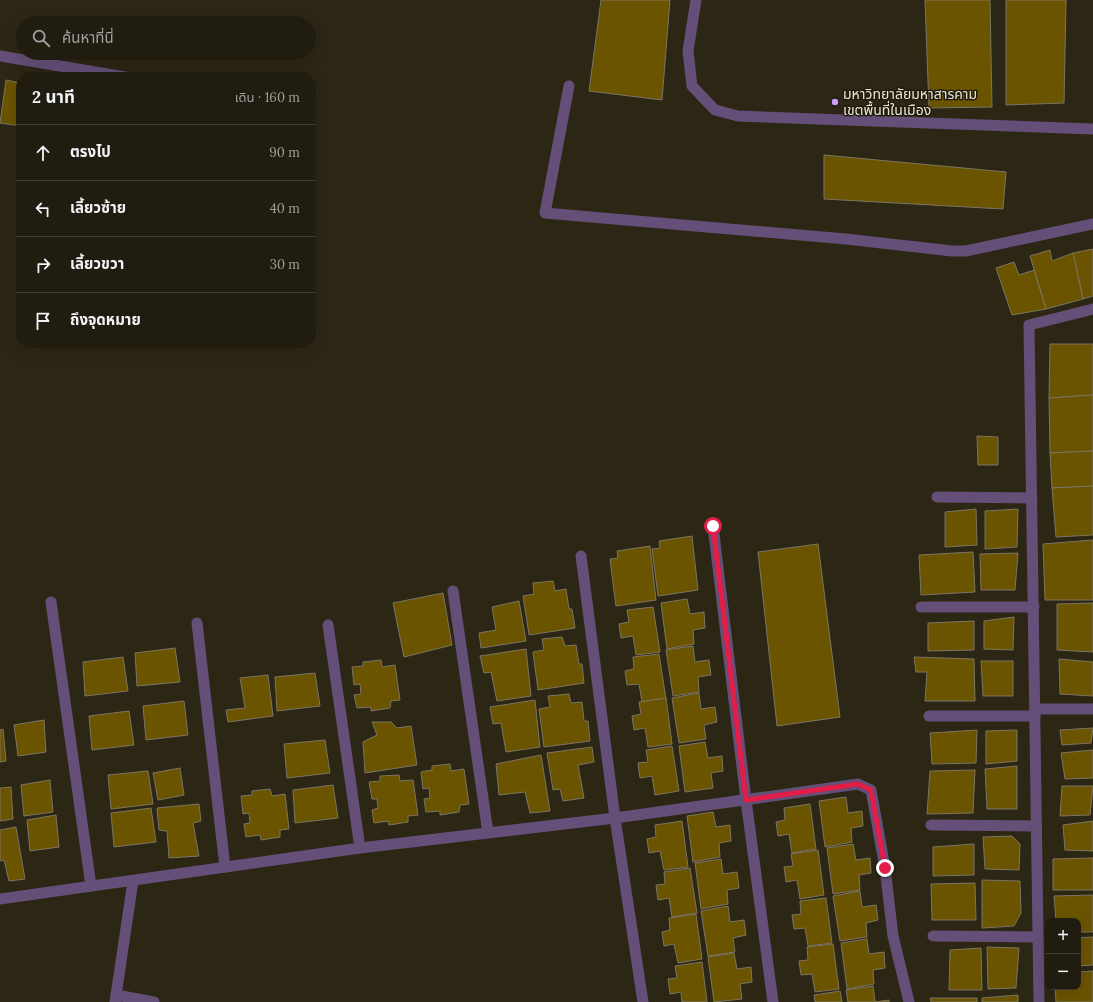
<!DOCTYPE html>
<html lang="th">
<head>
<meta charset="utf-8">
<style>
	body { margin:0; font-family:Lora,"Noto Sans Thai",serif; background:#292519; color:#f1f3f6 }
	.controls { position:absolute; right:12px; bottom:12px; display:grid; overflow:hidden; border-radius:8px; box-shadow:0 4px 16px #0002 }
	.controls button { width:36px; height:36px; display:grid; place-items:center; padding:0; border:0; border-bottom:1px solid #3e3a30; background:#211c10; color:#f1f3f6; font:20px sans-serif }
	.stop { position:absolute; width:12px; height:12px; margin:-9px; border:3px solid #e11d48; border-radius:50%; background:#fff }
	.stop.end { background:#e11d48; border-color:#fff; box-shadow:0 1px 4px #0008 }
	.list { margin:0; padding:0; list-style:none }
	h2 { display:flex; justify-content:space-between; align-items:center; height:52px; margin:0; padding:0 16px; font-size:17px }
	h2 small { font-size:13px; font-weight:400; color:#a2a19f }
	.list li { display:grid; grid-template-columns:26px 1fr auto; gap:12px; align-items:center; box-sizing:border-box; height:56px; padding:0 16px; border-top:1px solid #3e3a30 }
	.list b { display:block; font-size:15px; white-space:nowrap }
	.list em { font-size:13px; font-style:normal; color:#a2a19f }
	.icon { flex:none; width:22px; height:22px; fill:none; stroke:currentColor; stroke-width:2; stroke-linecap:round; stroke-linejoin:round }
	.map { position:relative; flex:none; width:1093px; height:1002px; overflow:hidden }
	.search { position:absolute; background:#211c10; box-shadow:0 4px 16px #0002; left:16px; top:16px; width:300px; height:44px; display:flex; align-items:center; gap:10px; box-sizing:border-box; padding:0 14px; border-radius:22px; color:#a2a19f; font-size:15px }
	.panel { position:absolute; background:#211c10; box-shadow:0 4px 16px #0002; left:16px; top:72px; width:300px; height:276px; border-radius:16px }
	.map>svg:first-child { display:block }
	.building { fill:#6b5400; stroke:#7c7562 }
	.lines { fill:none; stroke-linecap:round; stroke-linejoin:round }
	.minor { stroke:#644f78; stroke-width:11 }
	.route { stroke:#e11d48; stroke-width:5 }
	.poi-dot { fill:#cf9dff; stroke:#221c0c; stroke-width:1.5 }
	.labels { text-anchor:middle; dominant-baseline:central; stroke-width:3; stroke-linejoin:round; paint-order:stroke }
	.poi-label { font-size:14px; fill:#e8e4d9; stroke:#221c0c; text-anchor:start }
</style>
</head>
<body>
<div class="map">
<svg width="1093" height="1002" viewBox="0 0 1093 1002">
	<rect width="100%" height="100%" fill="#2c2615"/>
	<!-- building -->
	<g class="building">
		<polygon points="601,0 670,0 662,100 589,91"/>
		<polygon points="925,0 990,0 992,107 929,108"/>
		<polygon points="1006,0 1066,0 1064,103 1006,105"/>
		<polygon points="6,80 21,83 21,126 0,123"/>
		<polygon points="824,155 1006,172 1003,209 824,199"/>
		<polygon points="1093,249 1093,296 1083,299 1073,253"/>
		<polygon points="1050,250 1052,261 1073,253 1083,299 1046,309 1030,256"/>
		<polygon points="1014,262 1019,275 1034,270 1046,309 1012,315 996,268"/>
		<polygon points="1050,344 1093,344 1093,395 1049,398"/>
		<polygon points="1093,395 1093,451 1050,453 1049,398"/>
		<polygon points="977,436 998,437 998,465 978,465"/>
		<polygon points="1093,451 1093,486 1052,488 1050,453"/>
		<polygon points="1093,486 1093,535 1056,537 1052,488"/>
		<polygon points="976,509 977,545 945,547 945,512"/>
		<polygon points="1018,509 1017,547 985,549 985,511"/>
		<polygon points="692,536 698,590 658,596 652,549 660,548 659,541"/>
		<polygon points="1093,540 1093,600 1045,600 1043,544"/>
		<polygon points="818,544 840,717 777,726 758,552"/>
		<polygon points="650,546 656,600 616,606 610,559 618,558 617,551"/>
		<polygon points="973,552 975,592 921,595 919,555"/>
		<polygon points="1018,553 1015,590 981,590 980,554"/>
		<polygon points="553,581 555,591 566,589 569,609 572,609 575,628 529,635 523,596 534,594 533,583"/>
		<polygon points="443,593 452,645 404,657 393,603"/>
		<polygon points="687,599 690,614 704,612 705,628 693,630 694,644 667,649 661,603"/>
		<polygon points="519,601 526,641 481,648 479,633 496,630 492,607"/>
		<polygon points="1093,603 1093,652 1057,650 1057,604"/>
		<polygon points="653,607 660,652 636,655 633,636 621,638 619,624 629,622 627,610"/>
		<polygon points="1014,617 1013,650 984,649 984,621"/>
		<polygon points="974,621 974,650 928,651 928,623"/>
		<polygon points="562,637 565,646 576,645 579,664 582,664 584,683 538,690 533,652 544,650 542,639"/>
		<polygon points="693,646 695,662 709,660 711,675 698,677 699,692 673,696 666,650"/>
		<polygon points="175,648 180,682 137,686 135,653"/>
		<polygon points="526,649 531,696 497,701 491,672 484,673 480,656"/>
		<polygon points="659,654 666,699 642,702 639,684 627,685 625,671 634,669 633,657"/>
		<polygon points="123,657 128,691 85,696 83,662"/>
		<polygon points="914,657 974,659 975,701 925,701 927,672 916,672"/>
		<polygon points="1059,659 1093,662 1093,696 1060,694"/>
		<polygon points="381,660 382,667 395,665 400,700 391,701 390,708 371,711 371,707 357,708 354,695 361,694 360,684 354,685 352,667 363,666 363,662"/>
		<polygon points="981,661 1013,661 1013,696 983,696"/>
		<polygon points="315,673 320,706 277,711 275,677"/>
		<polygon points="268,675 273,716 228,722 226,710 245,708 240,678"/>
		<polygon points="699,693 701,709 715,707 717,722 704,725 706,739 679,743 672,698"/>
		<polygon points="569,694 571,703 582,702 584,721 588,721 590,741 544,747 539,709 550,707 548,696"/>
		<polygon points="666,698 672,744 648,747 645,728 634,730 632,716 641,714 639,702"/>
		<polygon points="535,700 540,747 506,752 501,723 493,724 490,707"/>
		<polygon points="184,701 188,735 146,740 143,706"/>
		<polygon points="129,711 134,745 92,750 89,716"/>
		<polygon points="44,720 46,752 18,756 14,725"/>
		<polygon points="372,722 391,722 397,728 411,726 417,765 365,773 363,742 377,735"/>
		<polygon points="1093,728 1091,743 1062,745 1060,730"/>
		<polygon points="3,729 6,761 0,762 0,730"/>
		<polygon points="977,730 976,763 932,764 930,733"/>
		<polygon points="1017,730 1017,761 986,764 986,731"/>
		<polygon points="325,740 330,773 287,778 284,744"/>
		<polygon points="705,742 708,758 722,756 723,771 711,773 713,788 685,792 679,746"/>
		<polygon points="672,746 679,791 655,795 652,776 640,778 638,763 648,762 646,750"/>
		<polygon points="592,747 594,762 578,765 584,798 563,801 560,789 553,790 547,753"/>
		<polygon points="1093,750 1093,778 1065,779 1061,753"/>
		<polygon points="541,755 550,811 530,813 525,792 499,795 496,764"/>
		<polygon points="450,764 451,771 464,769 469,804 460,805 459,812 440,815 440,811 426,812 424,799 430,798 429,788 423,789 421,772 432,770 432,766"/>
		<polygon points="1017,766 1017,809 987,809 985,769"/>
		<polygon points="180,768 184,795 158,800 153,773"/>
		<polygon points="975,770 973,813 927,814 930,771"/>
		<polygon points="148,771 153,804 111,809 108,775"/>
		<polygon points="399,775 400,781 413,780 418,815 408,816 408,822 389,825 388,821 374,823 372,810 378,808 377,799 372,799 369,782 380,781 380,776"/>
		<polygon points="50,780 53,812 24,816 21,785"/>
		<polygon points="333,785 338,818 295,823 293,790"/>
		<polygon points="1062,786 1093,786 1090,815 1060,816"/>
		<polygon points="11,787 13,819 0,821 0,788"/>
		<polygon points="270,789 272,796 285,794 289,829 280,830 280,837 261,840 260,835 246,837 244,824 250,823 249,813 243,814 241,796 252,795 252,791"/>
		<polygon points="846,797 848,813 862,811 863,826 851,828 852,842 825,847 819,801"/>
		<polygon points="199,804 201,821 193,823 199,856 169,858 167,831 159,830 157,808"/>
		<polygon points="810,804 816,849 792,853 789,834 778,836 776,822 785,820 784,808"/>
		<polygon points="151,808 156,842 114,847 111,813"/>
		<polygon points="713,812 716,827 730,825 731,841 719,843 720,857 693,862 687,816"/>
		<polygon points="56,815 59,847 30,851 27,820"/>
		<polygon points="682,821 688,867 664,870 660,851 649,853 647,839 656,837 655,825"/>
		<polygon points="1093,821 1093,851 1065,850 1063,825"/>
		<polygon points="16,827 25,879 9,881 4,860 0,861 0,830"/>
		<polygon points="1012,836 1020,844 1019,870 985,869 983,837"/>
		<polygon points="853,844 856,860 870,858 871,873 859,875 860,890 833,894 827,848"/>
		<polygon points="974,844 974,875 933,876 933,847"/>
		<polygon points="818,850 824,895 800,899 797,880 786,882 784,867 793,866 791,854"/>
		<polygon points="1093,858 1093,890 1053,890 1053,859"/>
		<polygon points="721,859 723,874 737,872 739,888 727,890 728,904 701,909 695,863"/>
		<polygon points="690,868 697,913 672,917 669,898 658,900 656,885 665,884 664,872"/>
		<polygon points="982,880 1020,881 1021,913 1014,926 982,928"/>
		<polygon points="975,883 976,920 932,920 931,884"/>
		<polygon points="860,891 862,907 876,905 878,920 866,923 867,937 840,941 833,896"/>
		<polygon points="1093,895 1093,932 1078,932 1078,921 1056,921 1054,896"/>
		<polygon points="826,898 832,943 808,946 805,928 794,929 792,915 801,914 800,901"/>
		<polygon points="728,906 730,922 744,920 746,935 733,938 735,952 708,956 701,911"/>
		<polygon points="696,914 702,959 678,963 674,944 664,946 662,932 670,930 669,918"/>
		<polygon points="1093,937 1093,965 1078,966 1078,938"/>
		<polygon points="867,939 869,954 884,952 885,968 873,970 874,984 847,989 841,943"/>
		<polygon points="833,944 839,989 815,992 812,974 801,975 799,961 808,960 807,947"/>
		<polygon points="987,947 1019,948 1016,988 988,989"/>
		<polygon points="981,948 982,990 949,990 950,950"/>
		<polygon points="734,953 737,969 751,967 752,982 740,984 742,999 714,1002 708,957"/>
		<polygon points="702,962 707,1002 682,1002 681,992 670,994 668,979 677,978 675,966"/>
		<polygon points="1093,971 1093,1002 1056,1002 1055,987 1078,987 1078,972"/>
		<polygon points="873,986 875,1002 889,1000 889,1002 848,1002 846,990"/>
		<polygon points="840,991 842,1002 815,1002 814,995"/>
		<polygon points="1018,995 1018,1002 982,1002 982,998"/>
		<polygon points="930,998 977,998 977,1002 931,1002"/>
	</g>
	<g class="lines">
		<!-- minor -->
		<g class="minor">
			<polyline points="696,0 688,51 692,86 715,110 738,116 1093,129"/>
			<polyline points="0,56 125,77"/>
			<polyline points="569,86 545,213 846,239 952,251 966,251 1093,224"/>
			<polyline points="937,497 1032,498"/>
			<polyline points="713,526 746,800 773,1002"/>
			<polyline points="581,556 615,818 643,1002"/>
			<polyline points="453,591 488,833"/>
			<polyline points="51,602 91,886"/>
			<polyline points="921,607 1034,607"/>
			<polyline points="197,623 225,867"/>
			<polyline points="328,625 360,848"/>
			<polyline points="1035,709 1093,709"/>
			<polyline points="929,716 1035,716"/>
			<polyline points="931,825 1036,826"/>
			<polyline points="0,899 360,848 615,818 858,784 871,790 885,868 893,936 909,1002"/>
			<polyline points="933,936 1038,937"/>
			<polyline points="116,995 154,1002"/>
			<polyline points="115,1002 133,881"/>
			<polyline points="1039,1002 1029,325 1093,309"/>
		</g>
	</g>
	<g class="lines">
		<!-- route -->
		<polyline class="route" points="713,526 746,800 858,784 871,790 885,868"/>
	</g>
	<!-- markers -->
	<circle class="poi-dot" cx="835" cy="102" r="4"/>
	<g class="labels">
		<!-- poi labels -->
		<g class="poi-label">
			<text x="843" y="94">มหาวิทยาลัยมหาสารคาม<tspan x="843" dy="16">เขตพื้นที่ในเมือง</tspan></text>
		</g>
	</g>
</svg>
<div class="controls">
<button>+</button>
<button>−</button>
</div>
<div class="stop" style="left:713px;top:526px"></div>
<div class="stop end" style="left:885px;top:868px"></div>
<div class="search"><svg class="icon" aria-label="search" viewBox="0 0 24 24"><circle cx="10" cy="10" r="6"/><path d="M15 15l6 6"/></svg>ค้นหาที่นี่</div>
<section class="panel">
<h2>2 นาที<small>เดิน · 160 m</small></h2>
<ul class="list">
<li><svg class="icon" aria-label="ahead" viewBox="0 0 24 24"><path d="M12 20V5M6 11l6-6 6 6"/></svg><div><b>ตรงไป</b></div><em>90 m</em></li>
<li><svg class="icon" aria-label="left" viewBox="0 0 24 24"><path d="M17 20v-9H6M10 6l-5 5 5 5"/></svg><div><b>เลี้ยวซ้าย</b></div><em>40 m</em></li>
<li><svg class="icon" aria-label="right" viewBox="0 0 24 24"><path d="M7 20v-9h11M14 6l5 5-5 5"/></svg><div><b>เลี้ยวขวา</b></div><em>30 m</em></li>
<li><svg class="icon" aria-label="arrive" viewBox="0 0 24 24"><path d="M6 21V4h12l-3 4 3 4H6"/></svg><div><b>ถึงจุดหมาย</b></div></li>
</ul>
</section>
</div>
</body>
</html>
